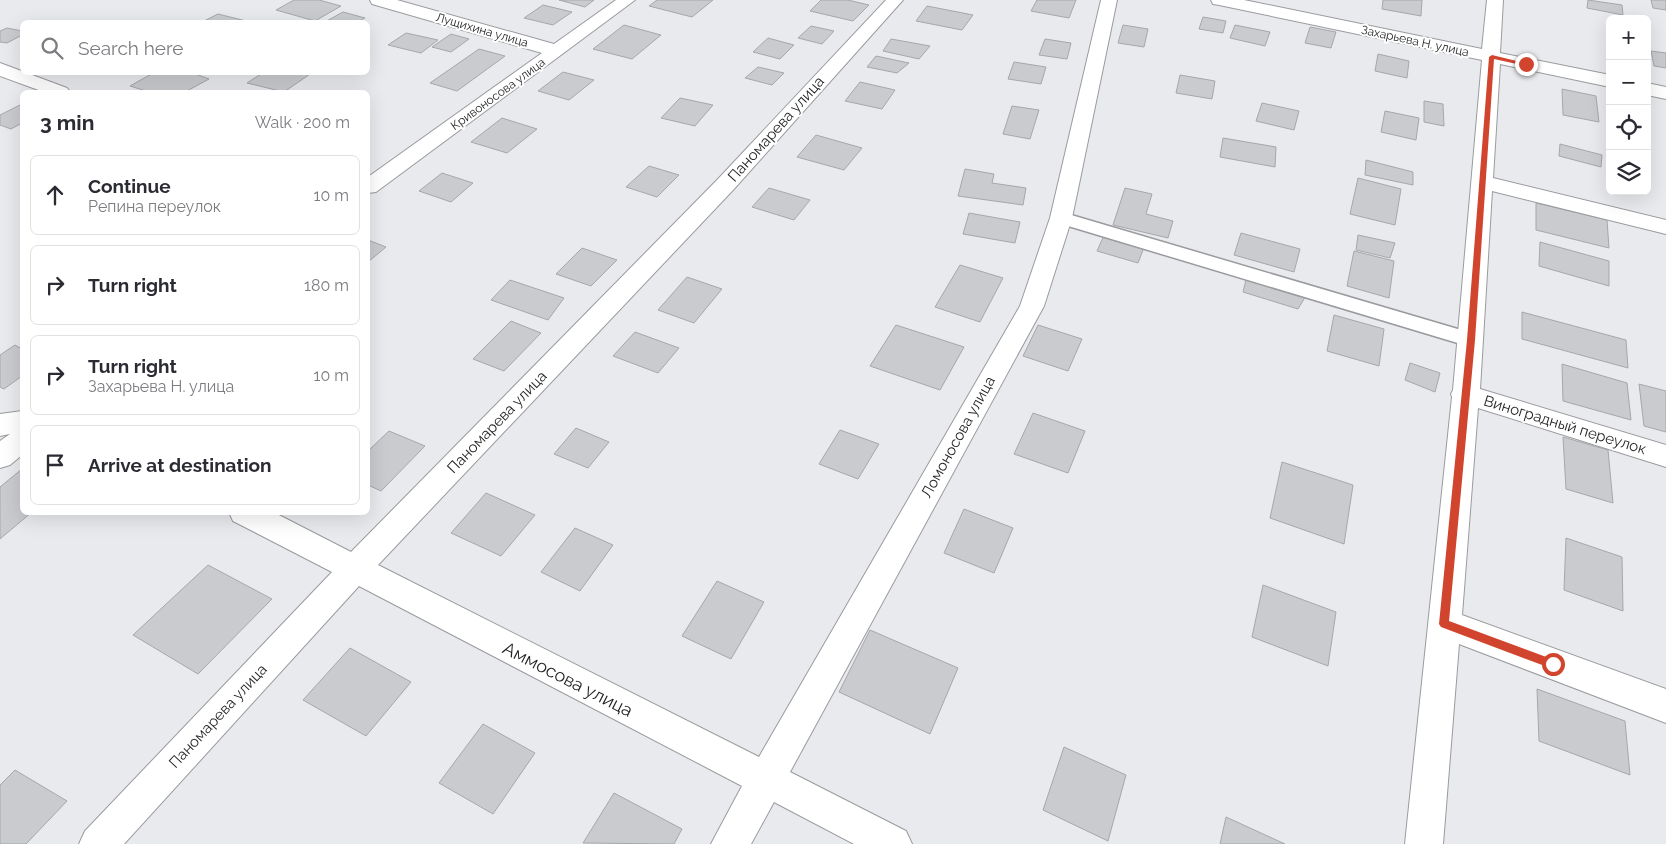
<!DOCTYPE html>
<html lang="en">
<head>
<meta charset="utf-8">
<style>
	body { margin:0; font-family:Raleway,sans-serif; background:#f7f7f7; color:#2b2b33 }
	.controls { position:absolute; right:15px; top:15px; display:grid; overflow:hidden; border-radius:8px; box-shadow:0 5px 20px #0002 }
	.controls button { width:45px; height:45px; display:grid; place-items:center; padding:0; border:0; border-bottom:1px solid #e1e1e2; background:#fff; color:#2b2b33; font:25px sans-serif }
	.stop { position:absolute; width:15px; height:15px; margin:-11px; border:4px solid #d1452e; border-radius:50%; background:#fff }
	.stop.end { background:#d1452e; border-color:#fff; box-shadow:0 1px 5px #0008 }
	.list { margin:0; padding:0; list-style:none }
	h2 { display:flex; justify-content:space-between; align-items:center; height:65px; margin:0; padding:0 20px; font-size:21px }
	h2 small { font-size:16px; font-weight:400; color:#7c7c81 }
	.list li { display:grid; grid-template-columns:32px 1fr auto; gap:15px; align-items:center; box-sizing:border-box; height:80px; margin:0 10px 10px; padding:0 10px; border:1px solid #e1e1e2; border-radius:8px }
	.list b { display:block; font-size:19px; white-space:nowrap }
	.list p { margin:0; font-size:16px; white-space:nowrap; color:#7c7c81 }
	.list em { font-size:16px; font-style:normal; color:#7c7c81 }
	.icon { flex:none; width:28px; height:28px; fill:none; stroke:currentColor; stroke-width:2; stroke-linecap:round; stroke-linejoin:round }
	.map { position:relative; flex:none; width:1666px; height:844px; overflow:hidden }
	.search { position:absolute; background:#fff; box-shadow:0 5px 20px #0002; left:20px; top:20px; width:350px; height:55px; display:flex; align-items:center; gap:12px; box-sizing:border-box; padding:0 18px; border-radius:8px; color:#7c7c81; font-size:19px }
	.panel { position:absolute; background:#fff; box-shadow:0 5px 20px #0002; left:20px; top:90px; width:350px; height:425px; border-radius:8px }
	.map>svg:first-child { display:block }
	.building { fill:#cacbce; stroke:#a6a7aa }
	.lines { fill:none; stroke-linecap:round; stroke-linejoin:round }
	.lane-casing { stroke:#9a9b9e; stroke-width:3 }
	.street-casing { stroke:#9a9b9e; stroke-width:2 }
	.lane { fill:#fff; fill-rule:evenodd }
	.street { fill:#fff; fill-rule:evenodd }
	.route { fill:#d1452e }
	.labels { text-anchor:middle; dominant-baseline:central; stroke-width:4; stroke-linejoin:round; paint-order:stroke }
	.far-street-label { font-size:12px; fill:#1f2021; stroke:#fff }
	.street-label { font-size:15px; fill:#1f2021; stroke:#fff }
	.near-street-label { font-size:18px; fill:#1f2021; stroke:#fff }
</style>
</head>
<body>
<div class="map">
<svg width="1666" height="844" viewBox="0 0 1666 844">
	<rect width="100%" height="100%" fill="#e9eaed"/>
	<!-- building -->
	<g class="building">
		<polygon points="294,0 319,0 341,6 315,21 276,10"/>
		<polygon points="559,0 594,0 585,7"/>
		<polygon points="657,0 713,0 692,17 649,6"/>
		<polygon points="821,0 848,0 869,5 853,21 810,11"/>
		<polygon points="1037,0 1076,0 1069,18 1031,11"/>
		<polygon points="1383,0 1422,0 1421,16 1382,9"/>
		<polygon points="1588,0 1622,5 1623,15 1587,8"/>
		<polygon points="1651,0 1666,0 1666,10 1653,8"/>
		<polygon points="543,5 572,12 553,25 524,18"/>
		<polygon points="927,6 973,15 962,30 916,21"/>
		<polygon points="343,12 365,18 357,22 325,22"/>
		<polygon points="218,14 246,21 243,22 202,22"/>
		<polygon points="1203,17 1226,21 1223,33 1199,29"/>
		<polygon points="624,25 661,35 632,59 593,49"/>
		<polygon points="1123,25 1148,29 1144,47 1118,43"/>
		<polygon points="1235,25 1270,32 1265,46 1230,38"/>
		<polygon points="811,26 834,31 822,44 798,38"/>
		<polygon points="1310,27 1336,32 1331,48 1305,43"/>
		<polygon points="7,28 22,31 22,35 7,43 0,42 0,31"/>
		<polygon points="406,33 438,40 421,53 388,45"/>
		<polygon points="451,34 469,39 451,52 432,47"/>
		<polygon points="768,38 794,45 780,59 753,52"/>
		<polygon points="891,39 930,46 919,59 883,51"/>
		<polygon points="1045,39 1071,43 1067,59 1039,55"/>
		<polygon points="479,49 505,56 457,91 430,83"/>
		<polygon points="1651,51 1666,53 1666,68 1654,66"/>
		<polygon points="1378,54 1409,61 1407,78 1375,71"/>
		<polygon points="876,56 909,63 897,73 867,67"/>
		<polygon points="1014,62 1046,67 1041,84 1008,79"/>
		<polygon points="758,67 784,73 772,85 745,78"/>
		<polygon points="155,72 190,72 209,79 185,92 149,92 130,86"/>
		<polygon points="264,72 313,72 284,92 247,83"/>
		<polygon points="563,72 594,80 569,100 538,91"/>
		<polygon points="1180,75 1215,81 1212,99 1176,93"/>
		<polygon points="860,82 895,90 882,109 845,101"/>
		<polygon points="1562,89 1596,96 1599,122 1563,115"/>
		<polygon points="680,98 713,105 695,126 661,118"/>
		<polygon points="1424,101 1443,104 1444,126 1424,122"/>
		<polygon points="1262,103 1299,111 1294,130 1256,121"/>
		<polygon points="22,104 22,123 11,129 0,125 0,115"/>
		<polygon points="1012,106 1039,110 1030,139 1003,134"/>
		<polygon points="1385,111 1419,118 1416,140 1381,132"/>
		<polygon points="502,118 537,129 507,153 471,142"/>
		<polygon points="816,135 862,148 844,170 797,157"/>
		<polygon points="1223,138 1276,147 1275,167 1220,157"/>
		<polygon points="1560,144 1602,155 1601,167 1559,156"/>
		<polygon points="1366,160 1413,172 1413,185 1365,175"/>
		<polygon points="649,166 679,175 657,197 626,187"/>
		<polygon points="965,169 994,174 992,183 1026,188 1023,205 958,196"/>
		<polygon points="442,173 473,183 451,202 419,191"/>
		<polygon points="1358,178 1401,189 1395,225 1350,214"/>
		<polygon points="769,188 810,200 794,220 752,207"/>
		<polygon points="1125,188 1152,194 1146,214 1173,221 1168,238 1113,225"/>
		<polygon points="1536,203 1607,220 1609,248 1536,230"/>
		<polygon points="969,213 1020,222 1015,243 963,234"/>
		<polygon points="1105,233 1145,245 1138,263 1097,251"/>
		<polygon points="1241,233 1300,249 1294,272 1234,255"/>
		<polygon points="1358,235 1395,243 1390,258 1356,250"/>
		<polygon points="368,240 386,247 368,262"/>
		<polygon points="1540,242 1609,261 1609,286 1539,266"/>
		<polygon points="582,248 617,260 591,286 556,274"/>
		<polygon points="1354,251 1394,261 1389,298 1347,286"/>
		<polygon points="960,265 1003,278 980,322 935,307"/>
		<polygon points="1247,276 1307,294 1298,309 1243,292"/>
		<polygon points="687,277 722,289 694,323 658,310"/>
		<polygon points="510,280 564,298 548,320 491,300"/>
		<polygon points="1522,312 1626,340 1628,368 1522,339"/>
		<polygon points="1334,315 1384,329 1379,366 1327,351"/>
		<polygon points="511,321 541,333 504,371 473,359"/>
		<polygon points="896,325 964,347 940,390 870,366"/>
		<polygon points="1038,325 1082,339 1068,371 1023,356"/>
		<polygon points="635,332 679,348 658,373 613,356"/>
		<polygon points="15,345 22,349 22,376 4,389 0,387 0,355"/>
		<polygon points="1410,363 1440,373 1435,392 1405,380"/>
		<polygon points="1562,364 1627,383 1631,420 1563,401"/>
		<polygon points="1639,384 1666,391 1666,432 1644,426"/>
		<polygon points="1033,413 1085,431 1068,473 1014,454"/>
		<polygon points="576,428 609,442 588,468 554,454"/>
		<polygon points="840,430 879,444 858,479 819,464"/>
		<polygon points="389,431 425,446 381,491 368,485 368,451"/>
		<polygon points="1563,437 1608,450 1613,503 1566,489"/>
		<polygon points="1282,462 1353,485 1344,544 1270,518"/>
		<polygon points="22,469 22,512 32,512 0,539 0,487"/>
		<polygon points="486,493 535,515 501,556 451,533"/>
		<polygon points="964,509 1013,528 994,573 944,553"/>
		<polygon points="575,528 613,545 580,591 541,572"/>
		<polygon points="1566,538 1622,557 1623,611 1564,590"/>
		<polygon points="208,565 272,599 198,674 133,635"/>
		<polygon points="717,581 764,602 731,659 682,636"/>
		<polygon points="1263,585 1336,612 1328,666 1252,637"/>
		<polygon points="870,630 958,668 930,734 839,692"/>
		<polygon points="350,648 411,682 366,736 303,700"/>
		<polygon points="1537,689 1625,721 1630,775 1539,741"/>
		<polygon points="483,724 535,753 493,814 439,783"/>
		<polygon points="1064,747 1126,775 1108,841 1043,810"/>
		<polygon points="15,770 67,801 26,844 0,844 0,785"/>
		<polygon points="614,793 682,829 674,844 583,843"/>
		<polygon points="1226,817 1285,844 1220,844"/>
	</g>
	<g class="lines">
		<defs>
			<polygon id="lane" points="1061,212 1478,335 1481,340 1478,345 1471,347 1055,222 1052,218 1055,214"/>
			<g id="street">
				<polygon points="370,0 397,0 554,44 616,0 635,0 376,192 368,193 368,177 542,53 372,4"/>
				<polygon points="886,0 903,0 734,189 378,565 759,757 1020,306 1050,218 1101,0 1117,0 1072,218 1044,306 790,772 906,831 912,844 854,844 774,802 751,844 711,844 742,786 359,586 124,844 79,844 85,831 332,572 233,521 229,512 273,512 351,552 718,179"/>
				<polygon points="1211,0 1244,0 1482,49 1487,0 1503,0 1500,53 1610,75 1610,87 1500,64 1493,178 1666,220 1666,234 1492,191 1480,389 1666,445 1666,467 1478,408 1462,615 1666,689 1666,723 1459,644 1443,844 1405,844 1452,397 1451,394 1453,390 1482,60 1219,5 1213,4"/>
				<polygon points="0,63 67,88 70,92 44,92 0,76"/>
				<polygon points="1647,83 1666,87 1666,99 1647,95"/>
				<polygon points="22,411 22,455 10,465 0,468 0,441 10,434 0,436 0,414"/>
			</g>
		</defs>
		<!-- lane casing -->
		<use href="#lane" class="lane-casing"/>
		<!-- street casing -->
		<use href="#street" class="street-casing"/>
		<!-- lane -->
		<use href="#lane" class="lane"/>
		<!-- street -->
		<use href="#street" class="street"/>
	</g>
	<!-- route -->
	<polygon class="route" points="1492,55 1529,64 1526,66 1494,59 1475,340 1449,621 1557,661 1557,667 1553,669 1441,627 1439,624 1467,340 1489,57"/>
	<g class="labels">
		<!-- far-street labels -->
		<g class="far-street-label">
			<text transform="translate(482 30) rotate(16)">Лущихина улица</text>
			<text transform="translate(1415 41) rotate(12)">Захарьева Н. улица</text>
			<text transform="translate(498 94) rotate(-36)">Кривоносова улица</text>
		</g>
		<!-- street labels -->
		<g class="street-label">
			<text transform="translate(776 129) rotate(-48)">Паномарева улица</text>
			<text transform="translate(497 422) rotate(-46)">Паномарева улица</text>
			<text transform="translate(1565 425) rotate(17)">Виноградный переулок</text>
			<text transform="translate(958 437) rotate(-61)">Ломоносова улица</text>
			<text transform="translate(218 716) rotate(-47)">Паномарева улица</text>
		</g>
		<!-- near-street labels -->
		<g class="near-street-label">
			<text transform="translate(568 679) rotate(27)">Аммосова улица</text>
		</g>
	</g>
</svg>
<div class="controls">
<button>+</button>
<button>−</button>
<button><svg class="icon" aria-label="locate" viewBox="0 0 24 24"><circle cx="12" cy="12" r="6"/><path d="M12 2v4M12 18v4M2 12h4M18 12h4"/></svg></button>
<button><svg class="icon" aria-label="layers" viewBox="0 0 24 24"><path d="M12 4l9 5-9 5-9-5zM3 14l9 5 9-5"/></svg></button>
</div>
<div class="stop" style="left:1553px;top:664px"></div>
<div class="stop end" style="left:1526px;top:64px"></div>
<div class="search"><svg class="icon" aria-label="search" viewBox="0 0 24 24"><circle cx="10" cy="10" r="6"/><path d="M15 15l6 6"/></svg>Search here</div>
<section class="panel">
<h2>3 min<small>Walk · 200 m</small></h2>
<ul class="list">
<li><svg class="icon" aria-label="ahead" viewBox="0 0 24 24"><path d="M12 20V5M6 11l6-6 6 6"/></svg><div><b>Continue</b><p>Репина переулок</p></div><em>10 m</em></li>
<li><svg class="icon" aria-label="right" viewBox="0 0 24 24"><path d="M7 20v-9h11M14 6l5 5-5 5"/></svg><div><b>Turn right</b></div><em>180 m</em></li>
<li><svg class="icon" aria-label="right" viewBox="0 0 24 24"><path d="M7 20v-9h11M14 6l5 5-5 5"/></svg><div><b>Turn right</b><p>Захарьева Н. улица</p></div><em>10 m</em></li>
<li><svg class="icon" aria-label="arrive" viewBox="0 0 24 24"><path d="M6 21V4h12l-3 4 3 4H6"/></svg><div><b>Arrive at destination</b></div></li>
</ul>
</section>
</div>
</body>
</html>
